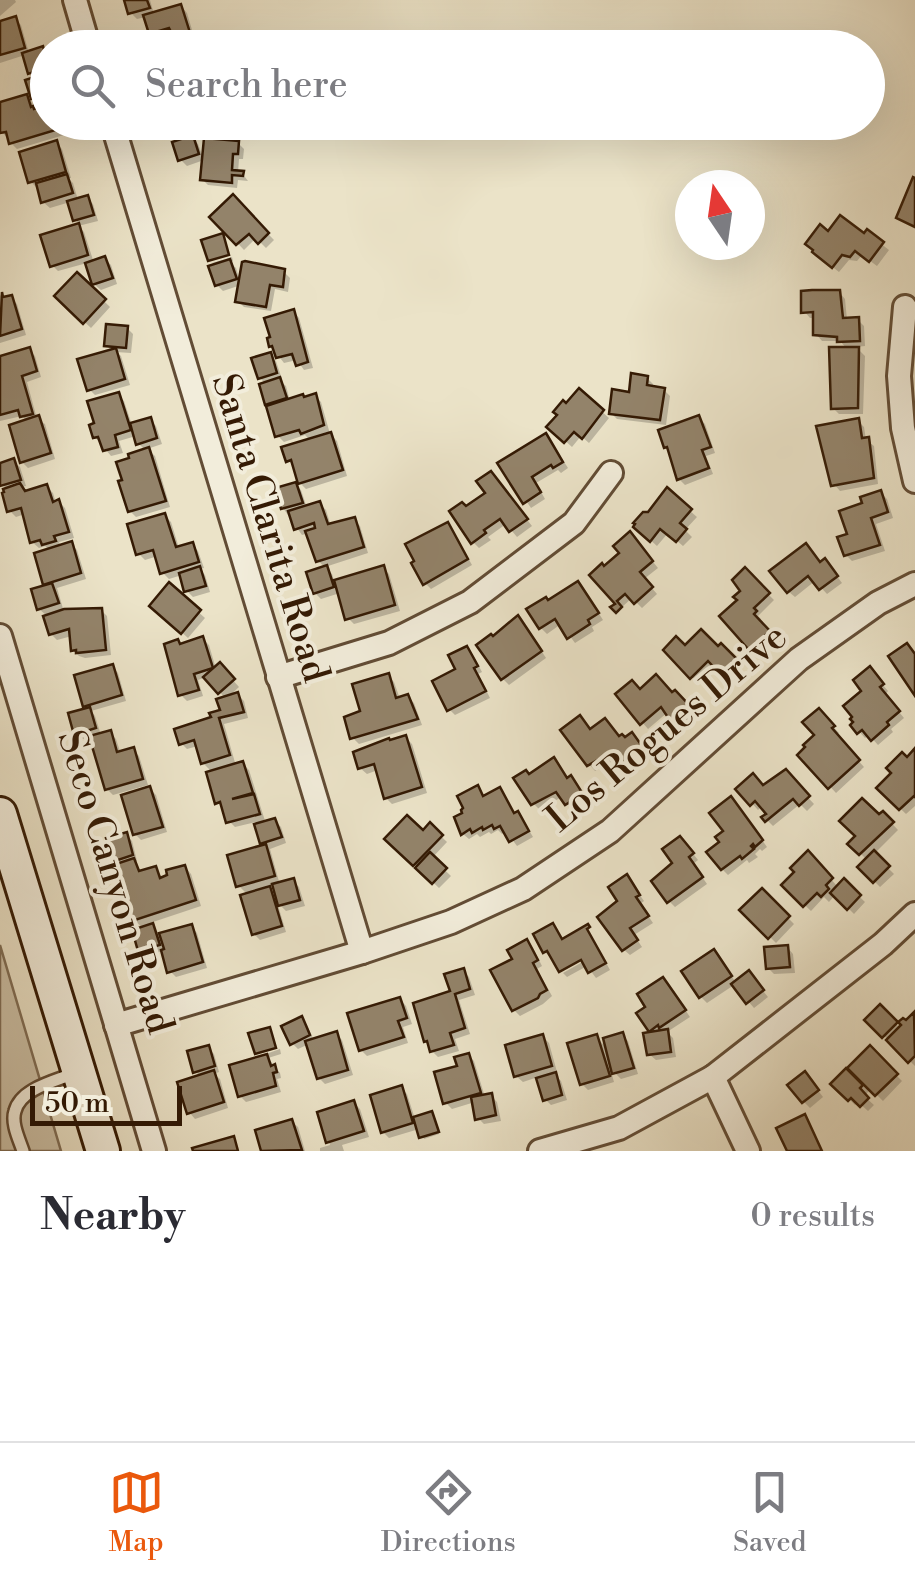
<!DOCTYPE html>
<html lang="en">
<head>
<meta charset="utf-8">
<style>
	body { margin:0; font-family:"Libre Bodoni",serif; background:#f7f7f7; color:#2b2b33 }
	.compass { position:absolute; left:675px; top:170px; width:90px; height:90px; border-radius:50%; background:#fff; box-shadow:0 10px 40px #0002; rotate:347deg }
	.scale { position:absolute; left:30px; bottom:25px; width:152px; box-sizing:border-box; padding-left:10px; border:5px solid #341a04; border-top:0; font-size:28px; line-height:35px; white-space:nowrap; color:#341a04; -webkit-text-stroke:8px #f2eddb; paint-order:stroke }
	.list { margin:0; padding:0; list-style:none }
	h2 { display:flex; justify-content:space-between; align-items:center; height:130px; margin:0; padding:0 40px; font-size:42px }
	h2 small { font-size:32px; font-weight:400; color:#7c7c81 }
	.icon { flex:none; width:55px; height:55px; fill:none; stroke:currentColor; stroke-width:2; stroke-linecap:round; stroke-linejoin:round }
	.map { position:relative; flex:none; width:915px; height:1151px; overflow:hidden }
	.search { position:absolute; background:#fff; box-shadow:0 10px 40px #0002; left:30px; right:30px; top:30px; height:110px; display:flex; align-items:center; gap:25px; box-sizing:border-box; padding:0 35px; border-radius:55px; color:#7c7c81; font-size:38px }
	.sheet { height:290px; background:#fff }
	nav { display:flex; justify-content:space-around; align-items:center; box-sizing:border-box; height:140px; border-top:2px solid #e1e1e2; background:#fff; font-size:28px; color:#7c7c81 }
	nav a { display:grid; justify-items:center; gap:5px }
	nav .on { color:#ea580c }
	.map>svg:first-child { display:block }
	.green { fill:#ccc1a7; stroke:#806e56; stroke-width:2.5 }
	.shadow { fill:#0003; fill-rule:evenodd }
	.building { fill:#93836a; stroke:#341a04; stroke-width:2.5 }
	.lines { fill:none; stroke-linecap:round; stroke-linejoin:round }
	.service-casing { stroke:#624c35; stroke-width:16 }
	.minor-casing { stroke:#624c35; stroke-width:28 }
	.secondary-casing { stroke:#341a04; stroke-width:38 }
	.service { stroke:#f2eddb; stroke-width:11 }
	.minor { stroke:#f2eddb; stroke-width:22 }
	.secondary { stroke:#f2eddb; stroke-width:32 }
	.labels { text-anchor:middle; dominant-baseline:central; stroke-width:8; stroke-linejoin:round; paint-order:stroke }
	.street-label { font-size:38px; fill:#341a04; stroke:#f2eddb }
</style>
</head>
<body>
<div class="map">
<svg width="915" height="1151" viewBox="0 0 915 1151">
	<rect width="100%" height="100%" fill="#ebe3c8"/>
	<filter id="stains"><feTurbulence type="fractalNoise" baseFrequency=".002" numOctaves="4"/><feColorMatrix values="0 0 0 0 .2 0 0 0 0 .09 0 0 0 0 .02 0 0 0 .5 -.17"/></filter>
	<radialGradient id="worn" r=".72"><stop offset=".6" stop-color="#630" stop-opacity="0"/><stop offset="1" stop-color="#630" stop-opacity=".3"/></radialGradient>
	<!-- green -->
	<polygon class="green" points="0,945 61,1151 0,1151"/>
	<!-- shadow -->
	<g class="shadow">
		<polygon points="0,0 15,0 16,2 0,16"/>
		<polygon points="127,0 150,0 154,14 181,6 187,13 195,40 198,39 205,48 156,48 155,37 151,33 146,17 137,19 131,13"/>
		<polygon points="15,19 21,25 29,53 42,49 48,54 46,75 48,101 40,104 33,98 37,79 30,72 25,55 0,63 0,24"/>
		<polygon points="26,97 32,103 35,111 48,122 60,122 64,135 17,149 11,143 0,129 0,104"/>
		<polygon points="166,122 206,122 209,133 192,138 198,144 204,160 187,166 180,159 185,138 173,139 166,133"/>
		<polygon points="56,143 62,149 71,178 68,178 73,183 78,200 87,198 93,204 98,221 78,226 84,232 94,263 105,259 111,265 117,284 101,290 94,284 87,263 58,271 52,265 43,237 81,225 75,220 70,202 50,208 43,202 39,187 37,188 31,182"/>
		<polygon points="238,143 244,149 243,159 239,159 238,173 242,173 248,181 238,180 237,188 208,185 202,179"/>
		<polygon points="233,198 274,240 266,248 256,238 244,250 213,217"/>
		<polygon points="867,233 889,250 877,266 862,255 857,261 849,260 839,272 821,258 829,234 864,237"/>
		<polygon points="232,257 233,261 230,262 236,268 241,284 284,272 290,278 288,292 275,289 271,311 244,307 238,301 241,285 223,291 217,285 216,266 212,263"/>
		<polygon points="77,275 110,307 91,328 57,296"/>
		<polygon points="839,292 845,299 847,320 858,320 864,326 865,346 856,347 865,356 863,414 839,414 833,408 848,350 840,341 822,341 816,334 815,318 810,318 804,311"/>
		<polygon points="0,295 5,299 11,298 17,304 26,335 0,343"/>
		<polygon points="293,311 299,318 313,368 304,370 297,360 284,363 271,346"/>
		<polygon points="127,328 133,334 131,353 116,352 121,356 130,385 95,395 89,389 112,351 106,345"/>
		<polygon points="29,350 35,356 41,377 27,382 37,419 45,424 55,459 28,468 22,462 28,422 22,416 0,421 0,359"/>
		<polygon points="270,355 276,361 282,379 279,380 286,386 290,401 315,396 321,402 330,434 337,441 347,476 306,489 300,483 294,466 288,460 311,441 305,435 284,442 278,436 262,385 266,384 260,378"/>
		<polygon points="647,378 653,384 653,388 664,390 670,396 666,425 617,419 611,413"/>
		<polygon points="579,391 609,418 589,443 581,436 572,447 550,427"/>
		<polygon points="118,395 124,401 132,425 150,420 156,426 162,444 147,449 155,456 170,507 136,517 130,511 146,451 138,443 136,436 119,441 123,453 111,456 95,437"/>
		<polygon points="699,418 705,424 715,453 706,456 713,474 685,485 679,479 670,451 666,447"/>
		<polygon points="858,421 864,427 866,440 874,446 878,484 840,491 834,484"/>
		<polygon points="551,442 568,468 561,473 558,470 536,483 545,499 531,508 501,464"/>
		<polygon points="13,461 20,467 26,486 21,487 27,493 47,487 53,493 56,503 59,502 65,508 74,538 59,542 61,547 71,544 77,550 86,579 57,588 64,612 101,610 107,616 111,655 85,658 79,656 73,650 72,636 57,640 51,634 46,615 39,609 46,587 37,554 50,550 45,546 39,548 32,542 25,514 16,517 10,511 6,489 0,480 0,465"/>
		<polygon points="496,480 532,526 517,537 506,524 488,537 491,540 479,548 473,542 466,509 488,493"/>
		<polygon points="295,484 301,490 307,508 320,504 326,510 331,526 354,520 360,526 368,553 325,567 332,574 335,583 383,568 389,574 400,611 354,624 348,618 340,593 321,599 315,593 326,568 318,561 309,533 302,535 283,508"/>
		<polygon points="667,491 697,517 685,530 692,537 683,546 668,533 657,546 636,527"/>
		<polygon points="881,493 887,499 893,518 876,524 885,551 852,561 846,555 850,535 865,505"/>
		<polygon points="165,516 171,522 179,548 192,544 198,551 204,568 200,569 205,575 210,592 193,597 187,591 182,575 169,579 163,573 158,556 145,560 139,554"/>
		<polygon points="447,525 453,531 472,565 431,589 425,583"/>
		<polygon points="636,541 658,568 644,579 657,594 642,608 632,598 622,607 592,575 604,569"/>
		<polygon points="821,564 830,567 842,583 827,594 815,581 795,597 789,592"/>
		<polygon points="745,571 774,600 758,616 761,619 758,621 774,638 757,654 723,617 740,600"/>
		<polygon points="169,586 205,618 188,638 152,606"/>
		<polygon points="584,590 603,620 592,627 594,631 575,643 561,624 547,634 541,628 548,603"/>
		<polygon points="524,624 546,658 509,685 503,679"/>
		<polygon points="203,639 209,645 216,669 220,666 239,687 226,699 206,677 198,680 203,696 187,701 181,695"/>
		<polygon points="721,647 741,667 729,679 716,666 698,683 667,650 718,650"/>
		<polygon points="467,649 473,655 482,672 478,674 490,698 455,715 449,709"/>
		<polygon points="112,666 118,673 126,701 91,711 95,716 101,735 110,733 116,739 121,754 133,750 139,756 148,785 113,795 107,789 92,737 82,739 76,733 90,710 85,705"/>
		<polygon points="388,676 394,682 400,699 407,697 414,703 422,725 359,744 353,738 363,713"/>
		<polygon points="875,676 888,691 885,695 904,718 891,729 893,732 878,745 869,735 865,738 853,725"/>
		<polygon points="640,692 672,695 675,693 694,714 681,725 668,712 648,729 619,695"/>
		<path d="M238,695l6,6 4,17 -24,6 12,42 7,-2 6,6 17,54 9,-3 6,6 5,16 -16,6 10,36 13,-4 6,6 6,19 -19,5 -9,-9 9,30 -26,8 -6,-6 -6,-39 -9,-9 25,-39 -8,-25 -21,5 -6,-6 -4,-11 -7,-8 -5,-29 -10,-10 -5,-17 -11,3 -6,-6 42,-32zM274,884l4,15 -12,-13z"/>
		<polygon points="819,711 839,733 836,736 864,767 836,793 801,755 817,736"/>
		<polygon points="591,731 638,742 647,753 640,758 642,761 627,771 617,759 595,771 589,764"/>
		<polygon points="406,738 412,744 427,793 392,804 386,798 378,770 367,774 360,768"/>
		<polygon points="915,752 915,806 906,814 879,788"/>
		<polygon points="785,773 814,804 807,811 800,804 773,826 765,818 770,814 762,806 758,810 739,789 764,788"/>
		<polygon points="529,776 568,780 576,784 587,800 573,810 562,797 539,809 533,803"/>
		<polygon points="477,788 485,798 499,790 516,815 523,820 533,837 517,846 506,831 502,834 498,830 491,834 489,832 480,837 477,834 469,839 463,834 465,814"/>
		<polygon points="150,789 156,795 167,832 141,840 135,834"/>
		<polygon points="737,805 767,847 762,851 760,849 755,854 758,857 749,863 747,860 728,875 722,869 722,843"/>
		<polygon points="883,814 898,830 874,854 894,874 880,887 860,867 867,860 851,844"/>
		<polygon points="430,826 447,842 432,858 451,876 439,888 388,839 423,833"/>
		<polygon points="126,835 132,841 137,861 135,862 142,873 156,869 163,879 185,867 191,874 201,906 150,923 160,935 191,926 197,933 207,968 176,977 170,971 163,951 146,956 140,950 143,929 135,920 121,865 114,857"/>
		<polygon points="686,845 698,860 693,864 707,884 675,907 669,901 676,864"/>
		<polygon points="808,854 838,887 844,882 865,902 854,914 835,895 829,902 824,897 811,911 784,885"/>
		<polygon points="632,884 644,901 640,904 653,923 634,935 642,947 630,955 623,949 620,902"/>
		<polygon points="762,891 794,924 776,943 743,910"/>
		<polygon points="553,926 564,940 585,929 591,935 610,970 596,978 587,966 567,977 563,973 593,956 551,958 545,952"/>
		<polygon points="527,942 533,948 542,966 537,969 552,996 543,1004 520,1016 514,1010 515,960"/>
		<polygon points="787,947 793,954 795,973 774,974 768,968"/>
		<polygon points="720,958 736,983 754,980 768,997 754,1008 734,985 707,1003 701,997"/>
		<polygon points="463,971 469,977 475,995 459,1000 470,1034 455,1039 459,1051 438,1057 432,1051"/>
		<polygon points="669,986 690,1017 667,1032 673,1038 676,1057 656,1060 649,1054 655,1034 651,1030"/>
		<polygon points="400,999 406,1006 412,1024 403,1027 408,1043 367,1056 361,1050"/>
		<polygon points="880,1008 898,1026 903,1021 906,1024 915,1016 915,1066 868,1020"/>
		<polygon points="301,1019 307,1025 314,1041 336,1034 342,1040 353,1075 325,1084 319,1078 309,1044 298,1049 292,1043"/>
		<polygon points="622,1035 628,1041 638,1074 621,1079 610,1068 614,1082 588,1090 582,1084 596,1037 608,1049"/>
		<polygon points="543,1037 549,1043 557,1072 553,1073 561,1081 567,1100 551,1105 545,1099 538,1077 523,1082 516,1076"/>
		<polygon points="208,1048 214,1054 219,1072 214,1074 220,1079 228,1108 195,1119 189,1112 201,1077 196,1072"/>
		<polygon points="280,1049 281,1054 268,1058 280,1073 281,1078 277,1079 281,1092 246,1102 240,1096 262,1058 260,1056"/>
		<polygon points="870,1049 902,1081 883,1101 871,1089 864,1096 874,1105 868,1111 858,1102 855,1105 834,1084"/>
		<polygon points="468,1055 474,1061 485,1097 491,1096 497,1102 501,1121 484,1124 478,1118 475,1102 452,1109 446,1103 460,1067"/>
		<polygon points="810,1080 823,1097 810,1108 804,1102"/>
		<polygon points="401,1088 407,1094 415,1119 434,1116 439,1134 424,1139 419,1129 389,1138 383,1132"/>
		<polygon points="354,1103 360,1109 369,1137 342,1145 344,1151 320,1151 320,1148 330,1145 320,1114"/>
		<polygon points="291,1121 298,1127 305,1151 264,1151 258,1132"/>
	</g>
	<!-- building -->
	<g class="building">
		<polygon points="124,0 147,0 150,8 128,14"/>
		<polygon points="181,4 192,39 199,37 203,48 153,48 150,36 170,30 169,28 149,34 143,15"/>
		<polygon points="16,16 25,48 0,55 0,21"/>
		<polygon points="43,46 48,67 28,74 22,53"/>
		<polygon points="47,73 48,94 31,99 25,80"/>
		<polygon points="27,94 31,107 33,106 34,109 48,105 48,122 57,122 59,129 9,144 6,132 0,133 0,102"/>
		<polygon points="163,122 203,122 204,127 186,133 164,134"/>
		<polygon points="193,135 199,154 178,161 172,142"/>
		<polygon points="204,138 239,141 238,154 233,154 232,170 244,171 243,176 232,175 232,183 200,180"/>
		<polygon points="57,140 66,172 28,183 19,152"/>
		<polygon points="67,174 73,193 41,203 36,183"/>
		<polygon points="913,177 915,178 915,227 896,218"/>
		<polygon points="233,194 269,233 258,244 249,234 236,245 209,217"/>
		<polygon points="88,195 94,215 73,221 67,201"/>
		<polygon points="840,215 864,233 867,229 884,242 869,262 855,251 850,257 842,255 832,268 812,252 813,250 805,244 820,224 828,231"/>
		<polygon points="79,223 88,255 50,267 40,235"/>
		<polygon points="223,233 229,255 208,261 201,240"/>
		<polygon points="105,256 113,278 92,285 85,263"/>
		<polygon points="230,259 237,279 215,286 208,266"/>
		<polygon points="245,261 285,269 283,287 270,285 266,307 235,302 242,262"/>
		<polygon points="77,272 106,299 83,324 54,296"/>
		<polygon points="812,290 840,290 843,318 859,317 860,341 837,342 837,337 813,335 813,312 801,313 801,291"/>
		<polygon points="2,292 3,297 12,295 22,329 0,336"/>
		<polygon points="294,309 308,362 296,366 292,354 276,358 272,346 269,347 267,338 270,337 264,318"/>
		<polygon points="106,324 128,326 126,348 104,346"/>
		<polygon points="30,347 37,371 22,376 33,414 20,417 18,410 0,415 0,356"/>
		<polygon points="829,347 859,347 858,408 831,409"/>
		<polygon points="116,348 125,379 87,391 77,359"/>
		<polygon points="271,352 277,373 258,379 251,358"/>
		<polygon points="631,373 648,376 647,385 665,388 660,420 609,414 612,389 629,392"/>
		<polygon points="280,377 287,398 265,405 259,384"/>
		<polygon points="579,388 604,410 582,439 574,432 564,443 546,427 557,415 553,412 563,400 566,403"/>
		<polygon points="119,392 131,430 115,435 118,447 103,451 98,437 93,438 89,425 94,423 87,401"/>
		<polygon points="316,393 324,425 301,434 299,430 275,437 266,406 303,394 304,397"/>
		<polygon points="39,415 51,453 20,463 9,425"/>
		<polygon points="699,415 711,447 702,450 709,468 677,480 667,447 664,448 658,430"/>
		<polygon points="151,417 157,438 136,445 130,423"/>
		<polygon points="859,418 862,438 869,437 874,478 831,486 816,426"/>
		<polygon points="331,432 343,470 298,484 291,460 286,462 281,447"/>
		<polygon points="546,433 563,462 553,468 551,465 532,477 541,492 523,504 497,463"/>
		<polygon points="149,447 166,501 128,512 118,481 122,480 116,462 129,458 128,454"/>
		<polygon points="14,458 21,480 0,486 0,463"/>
		<polygon points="491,471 528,519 509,532 500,519 484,530 486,533 471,544 449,511 462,502 466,506 485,493 476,481"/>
		<polygon points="296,482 303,503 281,509 275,488"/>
		<polygon points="20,483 25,491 47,484 53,502 59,499 69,532 54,536 56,541 42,545 40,540 30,543 21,508 7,512 2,493 4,492 3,489"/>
		<polygon points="667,487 692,509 680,523 687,529 676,542 660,529 650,542 633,527 635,524 633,523 643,512 648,512"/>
		<polygon points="881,490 888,512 871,518 880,545 844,556 837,537 847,534 839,511 862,503 860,497"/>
		<polygon points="320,501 328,524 355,517 364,547 316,562 305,531 315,528 314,523 294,530 288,511"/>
		<polygon points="165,513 176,547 193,542 199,562 160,574 153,550 136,555 127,524"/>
		<polygon points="448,522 468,559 423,585 411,563 414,561 405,544"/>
		<polygon points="630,531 653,561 640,572 653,587 634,604 625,594 617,601 622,607 616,613 610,607 615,604 589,575 602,563 604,566 619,553 613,546"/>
		<polygon points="72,541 81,573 43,585 34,553"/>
		<polygon points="806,543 820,562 825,558 838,576 819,590 808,576 787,593 769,571"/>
		<polygon points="327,565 334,587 313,594 306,572"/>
		<polygon points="384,565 395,605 345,620 334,580"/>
		<polygon points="200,566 206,586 184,592 179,573"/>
		<polygon points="745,567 770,593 754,608 757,611 754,614 770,631 749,650 719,616 737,600 733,597 740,591 732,580"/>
		<polygon points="578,581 599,613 588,620 590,624 567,639 555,619 539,629 526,609 546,597 548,600"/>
		<polygon points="169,582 201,610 181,634 149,606"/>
		<polygon points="52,583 59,603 37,610 31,589"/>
		<polygon points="102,608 106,650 76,653 76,650 71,651 69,629 49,635 43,616 64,609"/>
		<polygon points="518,615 542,651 501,680 476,645 491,634 493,636"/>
		<polygon points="701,629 718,646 721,643 737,659 721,675 708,661 690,679 663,650 676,636 685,645"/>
		<polygon points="203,636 213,668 194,674 199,690 178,696 164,644 178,639 180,644"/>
		<polygon points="907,643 915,654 915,696 888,656"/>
		<polygon points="467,646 478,666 474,668 486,691 447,711 432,681 455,669 448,655"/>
		<polygon points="220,662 235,679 218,694 203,677"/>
		<polygon points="113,664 122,695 83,707 74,675"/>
		<polygon points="870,666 884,684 880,687 900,711 887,722 889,725 871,741 862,730 857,734 850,725 853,722 850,719 852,717 843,706 861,691 853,680"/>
		<polygon points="389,673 396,698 408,694 418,719 350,739 344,717 360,711 352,684"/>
		<polygon points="656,674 672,692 675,690 690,706 671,722 661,707 640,725 615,694 632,680 640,689"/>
		<polygon points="238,692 244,712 219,718 230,755 201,764 194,740 179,745 174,729 211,717 209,713 220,710 216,699"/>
		<polygon points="90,707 96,728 74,735 68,713"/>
		<polygon points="819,708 835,726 832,728 860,760 828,789 797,755 805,747 803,745 814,735 802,722"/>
		<polygon points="580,715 590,729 605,718 619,736 622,734 625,737 632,732 642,746 636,751 637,754 620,767 610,753 587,766 560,730"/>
		<polygon points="111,730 117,752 134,747 143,779 105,790 89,736"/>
		<polygon points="406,735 422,787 384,799 374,764 358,769 353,752 389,738 390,740"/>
		<polygon points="915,748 915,797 914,796 899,810 876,788 891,773 886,768 902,752 907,757"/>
		<polygon points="554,757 567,778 571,775 583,794 565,805 556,792 531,805 513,778 526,770 529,774"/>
		<polygon points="243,761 253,793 232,799 254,794 260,814 226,823 220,802 215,804 206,772"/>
		<polygon points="786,769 810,796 799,806 793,799 765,822 761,817 766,814 755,801 750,806 735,789 753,773 763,785"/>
		<polygon points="478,785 483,796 500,787 514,813 518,811 529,831 509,842 500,826 494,829 492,825 483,830 482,827 472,833 470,829 461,835 454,817 462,813 461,810 463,808 457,796"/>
		<polygon points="150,786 163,827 133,835 121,795"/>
		<polygon points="731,796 763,840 755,847 753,844 751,846 754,849 742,859 740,856 721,870 706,852 719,842 715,837 723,831 709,813"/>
		<polygon points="862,798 879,814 883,811 894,822 859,855 847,844 855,836 839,821"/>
		<polygon points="407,815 423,830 430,822 443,835 413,866 384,839"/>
		<polygon points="275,818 282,837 260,844 254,824"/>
		<polygon points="127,832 133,855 115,861 114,858 112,858 106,838"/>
		<polygon points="680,836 694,853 689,857 703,877 667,903 651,881 672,863 662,849"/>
		<polygon points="266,844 275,876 236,887 227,855"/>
		<polygon points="808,850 833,878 826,885 829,889 821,897 817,893 803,907 781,885 794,872 790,868"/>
		<polygon points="874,850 890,866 873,883 857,867"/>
		<polygon points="430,852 447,868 432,884 415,868"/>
		<polygon points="134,858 139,871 156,866 160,878 167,875 166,870 185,865 196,900 132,921 113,865"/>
		<polygon points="627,874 640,895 636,897 649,916 630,928 638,940 622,951 597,917 617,901 608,887"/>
		<polygon points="294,878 300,900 278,906 272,884"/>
		<polygon points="844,878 861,895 847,910 830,893"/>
		<polygon points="270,886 282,926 252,935 240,895"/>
		<polygon points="762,888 790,916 768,939 739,910"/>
		<polygon points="153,923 160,945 138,951 132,930"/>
		<polygon points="553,923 562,939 588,924 590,927 587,929 606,963 588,973 581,960 559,972 547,951 543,953 533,934"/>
		<polygon points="192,924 203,962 167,973 161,950 164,949 159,933"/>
		<polygon points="527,939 538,960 533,963 547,990 540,994 538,998 512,1011 490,970 512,959 507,950"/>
		<polygon points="788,945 790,967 766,969 764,947"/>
		<polygon points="714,949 732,976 699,998 681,971"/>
		<polygon points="464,968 470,989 455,994 465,1028 450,1033 454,1045 430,1052 427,1041 424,1042 413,1003 450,991 444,974"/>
		<polygon points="749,970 764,990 746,1004 731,984"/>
		<polygon points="663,977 686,1010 659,1028 658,1025 649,1032 636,1013 645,1007 637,994"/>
		<polygon points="400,997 407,1018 398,1021 404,1037 359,1051 347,1013"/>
		<polygon points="880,1004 898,1022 882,1038 864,1020"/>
		<polygon points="914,1012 915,1056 908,1063 886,1040 901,1025 898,1022 903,1018 906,1020"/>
		<polygon points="302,1016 310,1035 290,1045 281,1026"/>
		<polygon points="270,1027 276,1048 255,1054 248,1033"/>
		<polygon points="668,1029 671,1052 647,1055 643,1033"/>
		<polygon points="337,1031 348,1070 317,1079 305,1041"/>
		<polygon points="623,1032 634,1068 612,1074 603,1038"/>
		<polygon points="543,1034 552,1066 514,1077 505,1045"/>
		<polygon points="597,1034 610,1076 580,1085 567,1043"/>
		<polygon points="209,1045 215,1066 193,1073 187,1051"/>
		<polygon points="870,1045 898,1074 875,1096 847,1068"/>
		<polygon points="469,1053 481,1093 443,1104 434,1072 457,1066 454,1057"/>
		<polygon points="267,1054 271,1066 275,1064 277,1072 273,1073 276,1086 238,1097 229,1065"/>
		<polygon points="846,1068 863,1085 860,1088 869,1098 860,1107 851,1098 848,1101 830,1084"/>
		<polygon points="214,1070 224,1102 187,1114 177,1082"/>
		<polygon points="805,1071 819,1090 802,1103 787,1085"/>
		<polygon points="556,1072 562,1095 543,1101 536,1078"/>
		<polygon points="402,1085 413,1123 381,1133 370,1095"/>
		<polygon points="492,1093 496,1115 475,1120 471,1097"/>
		<polygon points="354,1100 364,1131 326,1143 317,1112"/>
		<polygon points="432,1111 439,1132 419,1138 413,1117"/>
		<polygon points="805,1114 822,1151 787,1151 776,1128"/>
		<polygon points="292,1119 302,1150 261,1151 255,1130"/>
		<polygon points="234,1136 238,1151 193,1151 192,1148"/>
	</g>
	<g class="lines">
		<defs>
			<path id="service" d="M23,1151c-4,-12 -12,-28 -8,-40 6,-23 41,-30 60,-38"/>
			<g id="minor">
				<polyline points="75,0 89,48"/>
				<polyline points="112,122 362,952"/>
				<polyline points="905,307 899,376 903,428 915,481"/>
				<polyline points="0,636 154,1151"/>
				<polyline points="278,677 389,643 470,602 574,523 611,473"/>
				<polyline points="116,1025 362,952 451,922 523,889 610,831 799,659 878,603 915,584"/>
				<polyline points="713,1077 748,1151"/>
				<polyline points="540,1151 619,1128 713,1077 883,944 915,914"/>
			</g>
			<polyline id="secondary" points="0,814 103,1151"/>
		</defs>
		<!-- service casing -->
		<use href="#service" class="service-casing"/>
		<!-- minor casing -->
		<use href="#minor" class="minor-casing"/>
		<!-- secondary casing -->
		<use href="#secondary" class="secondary-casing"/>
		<!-- service -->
		<use href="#service" class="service"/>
		<!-- minor -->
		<use href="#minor" class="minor"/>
		<!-- secondary -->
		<use href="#secondary" class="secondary"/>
	</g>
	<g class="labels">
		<!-- street labels -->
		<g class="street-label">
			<text transform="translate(270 528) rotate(73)">Santa Clarita Road</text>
			<text transform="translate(667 728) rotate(-40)">Los Rogues Drive</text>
			<text transform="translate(115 882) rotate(73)">Seco Canyon Road</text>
		</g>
	</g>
	<rect width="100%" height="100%" filter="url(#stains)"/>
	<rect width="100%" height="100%" fill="url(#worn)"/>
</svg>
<svg class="compass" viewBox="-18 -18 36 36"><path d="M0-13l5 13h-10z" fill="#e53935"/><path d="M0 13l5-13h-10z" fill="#7c7c81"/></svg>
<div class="scale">50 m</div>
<div class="search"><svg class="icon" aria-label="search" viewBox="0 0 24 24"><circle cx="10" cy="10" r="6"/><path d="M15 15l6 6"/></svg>Search here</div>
</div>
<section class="sheet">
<h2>Nearby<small>0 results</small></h2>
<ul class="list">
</ul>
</section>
<nav>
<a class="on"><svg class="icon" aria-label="map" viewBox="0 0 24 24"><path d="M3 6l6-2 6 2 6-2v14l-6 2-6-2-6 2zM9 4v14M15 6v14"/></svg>Map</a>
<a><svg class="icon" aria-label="directions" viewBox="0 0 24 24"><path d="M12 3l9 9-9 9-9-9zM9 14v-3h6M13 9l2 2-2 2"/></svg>Directions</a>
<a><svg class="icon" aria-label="saved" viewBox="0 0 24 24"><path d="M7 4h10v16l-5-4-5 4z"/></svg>Saved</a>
</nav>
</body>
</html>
